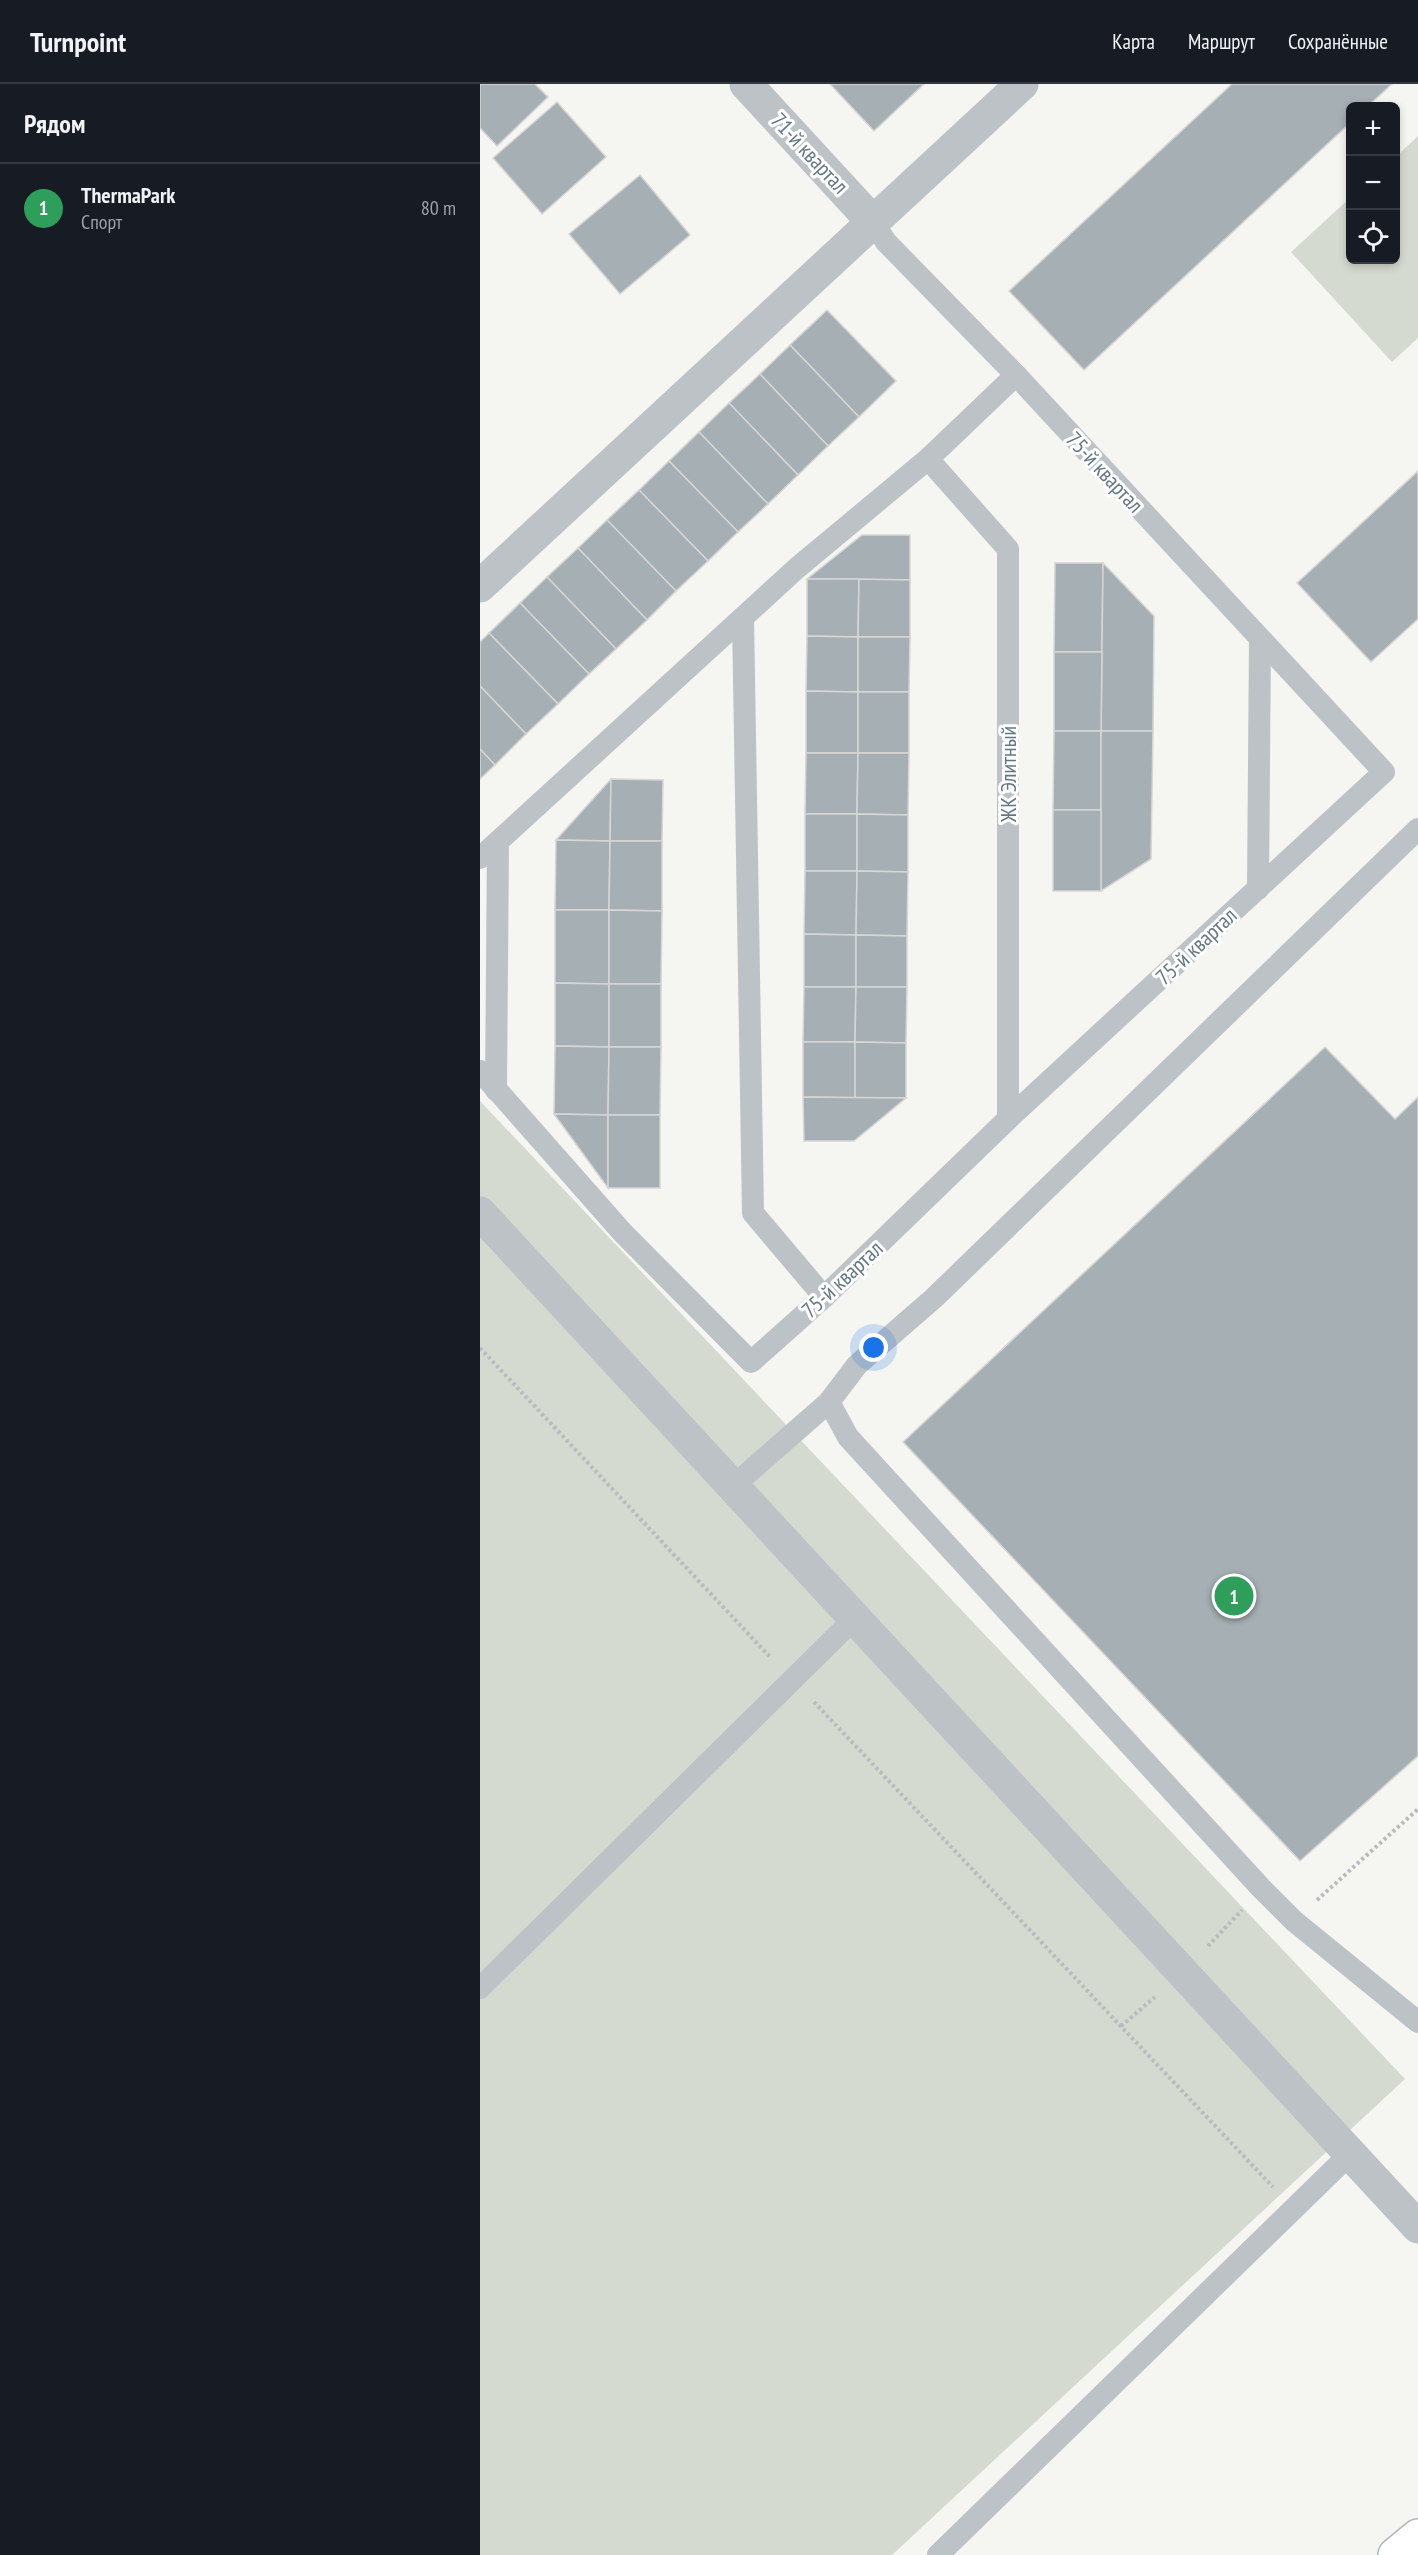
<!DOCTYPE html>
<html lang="ru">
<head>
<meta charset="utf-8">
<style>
	body { margin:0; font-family:"PT Sans Narrow",sans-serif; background:#242831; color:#f1f3f6 }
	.controls { position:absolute; right:18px; top:18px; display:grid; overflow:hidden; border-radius:9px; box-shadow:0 3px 9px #0003 }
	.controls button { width:54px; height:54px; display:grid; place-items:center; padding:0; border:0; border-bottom:2px solid #363941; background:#171b24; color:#f1f3f6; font:30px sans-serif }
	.you { position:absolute; left:394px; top:1264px; width:21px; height:21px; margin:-15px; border:4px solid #fff; border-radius:50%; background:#1a73e8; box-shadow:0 0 0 9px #1a73e833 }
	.badge { display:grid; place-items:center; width:39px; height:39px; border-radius:50%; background:#e53d21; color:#fff; font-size:20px; font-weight:700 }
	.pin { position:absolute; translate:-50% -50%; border:3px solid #fff; box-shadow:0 2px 6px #0006 }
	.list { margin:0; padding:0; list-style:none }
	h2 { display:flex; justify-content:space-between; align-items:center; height:78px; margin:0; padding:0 24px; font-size:26px }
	h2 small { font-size:20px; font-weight:400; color:#9ea1a6 }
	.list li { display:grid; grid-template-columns:39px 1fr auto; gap:18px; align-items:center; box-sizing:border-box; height:90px; padding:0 24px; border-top:2px solid #363941 }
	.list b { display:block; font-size:22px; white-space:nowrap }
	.list p { margin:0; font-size:20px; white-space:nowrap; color:#9ea1a6 }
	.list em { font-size:20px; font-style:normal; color:#9ea1a6 }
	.icon { flex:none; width:33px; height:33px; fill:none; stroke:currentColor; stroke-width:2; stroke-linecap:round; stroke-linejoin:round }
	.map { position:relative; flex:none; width:938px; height:2471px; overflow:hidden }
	header { display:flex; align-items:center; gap:36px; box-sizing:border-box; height:84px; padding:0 30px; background:#171b24; border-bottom:2px solid #363941 }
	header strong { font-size:28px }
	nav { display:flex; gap:33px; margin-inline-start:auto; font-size:21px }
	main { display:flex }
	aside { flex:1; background:#171b24 }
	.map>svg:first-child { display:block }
	.green { fill:#d5dad0 }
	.building { fill:#a6b0b4; stroke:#d6d6d4; stroke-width:1.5 }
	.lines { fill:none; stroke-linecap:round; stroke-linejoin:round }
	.secondary-casing { stroke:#b2b8bc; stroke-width:36 }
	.path { stroke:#b7bbbd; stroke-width:4; stroke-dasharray:3 3; stroke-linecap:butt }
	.lane { stroke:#bdc2c6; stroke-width:22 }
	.street { stroke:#bdc2c6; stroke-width:33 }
	.secondary { stroke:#fff; stroke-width:33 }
	.labels { text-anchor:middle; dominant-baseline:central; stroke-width:6; stroke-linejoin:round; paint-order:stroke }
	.street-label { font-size:22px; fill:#637783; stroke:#fff }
</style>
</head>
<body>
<header>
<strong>Turnpoint</strong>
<nav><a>Карта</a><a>Маршрут</a><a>Сохранённые</a></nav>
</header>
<main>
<aside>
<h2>Рядом<small></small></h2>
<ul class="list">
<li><span class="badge" style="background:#2e9e5b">1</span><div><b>ThermaPark</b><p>Спорт</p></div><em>80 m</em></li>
</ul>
</aside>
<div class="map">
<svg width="938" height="2471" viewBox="0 0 938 2471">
	<rect width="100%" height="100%" fill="#f5f5f1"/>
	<!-- green -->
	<g class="green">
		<polygon points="938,52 938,254 912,278 811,168 870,114 870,176 916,176 916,73"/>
		<polygon points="0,1017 925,1995 412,2471 0,2471"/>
	</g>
	<!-- building -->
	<g class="building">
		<polygon points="0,0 55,0 68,13 17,62 0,44"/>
		<polygon points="350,0 444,0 394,47"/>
		<polygon points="752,0 912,0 888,22 870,22 870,39 604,286 529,207"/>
		<polygon points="77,18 126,73 62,130 13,74"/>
		<polygon points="160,91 210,151 140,210 89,150"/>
		<polygon points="347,226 416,297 379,333 310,261"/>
		<polygon points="310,261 379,333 348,362 280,290"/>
		<polygon points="280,290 348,362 318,391 249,319"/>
		<polygon points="249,319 318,391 288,420 219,348"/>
		<polygon points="219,348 288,420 258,448 189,377"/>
		<polygon points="189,377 258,448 228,477 159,406"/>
		<polygon points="938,387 938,535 891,578 817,499"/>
		<polygon points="159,406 228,477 196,507 127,436"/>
		<polygon points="127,436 196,507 167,536 98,464"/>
		<polygon points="382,451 430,451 430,496 327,495"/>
		<polygon points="98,464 167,536 136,565 67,493"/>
		<polygon points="575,479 623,479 622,568 574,568"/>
		<polygon points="623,479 674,532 673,647 621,647"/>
		<polygon points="67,493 136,565 109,590 40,519"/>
		<polygon points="327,495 379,495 378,553 327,552"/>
		<polygon points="379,495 430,496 430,553 378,553"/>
		<polygon points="40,519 109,590 78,620 9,549"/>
		<polygon points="9,549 78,620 46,650 0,602 0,558"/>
		<polygon points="327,552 378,553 378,608 326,607"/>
		<polygon points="378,553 430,553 429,608 378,608"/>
		<polygon points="574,568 622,568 621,647 574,647"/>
		<polygon points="0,602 46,650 15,681 0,665"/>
		<polygon points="326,607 378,608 378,669 326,669"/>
		<rect x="378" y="608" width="51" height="61"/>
		<polygon points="574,647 621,647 621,726 573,726"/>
		<polygon points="621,647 673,647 671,775 621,807"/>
		<polygon points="0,665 15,681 0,695"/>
		<polygon points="326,669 378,669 377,730 325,730"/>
		<polygon points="378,669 429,669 428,731 377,730"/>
		<polygon points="131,695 130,757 76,756"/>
		<polygon points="131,695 183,696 182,757 130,757"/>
		<rect x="573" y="726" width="48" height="81"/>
		<rect x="325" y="730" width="52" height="57"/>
		<polygon points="377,730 428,731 428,788 377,787"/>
		<polygon points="76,756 130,757 129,826 75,826"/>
		<polygon points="130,757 182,757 182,827 129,826"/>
		<polygon points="325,787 377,787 376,851 324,850"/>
		<polygon points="377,787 428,788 427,852 376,851"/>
		<polygon points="75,826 129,826 129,900 75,899"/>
		<polygon points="129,826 182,827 181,900 129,900"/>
		<polygon points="324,850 376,851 376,903 324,903"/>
		<polygon points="376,851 427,852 427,903 376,903"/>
		<polygon points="75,899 129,900 129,963 75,962"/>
		<rect x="129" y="900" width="52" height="63"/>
		<polygon points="324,903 376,903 375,958 323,958"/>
		<polygon points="376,903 427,903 426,959 375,958"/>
		<polygon points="323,958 375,958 375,1014 323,1013"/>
		<polygon points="375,958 426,959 426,1014 375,1014"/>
		<polygon points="75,962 129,963 128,1031 74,1030"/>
		<polygon points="129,963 181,963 180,1031 128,1031"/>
		<polygon points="845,963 915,1035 938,1013 938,1672 820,1777 423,1358"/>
		<polygon points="323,1013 426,1014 374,1057 324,1057"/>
		<polygon points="74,1030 128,1031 128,1104"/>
		<rect x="128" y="1031" width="52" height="73"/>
	</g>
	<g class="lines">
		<defs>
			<polyline id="secondary" points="915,2471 938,2452"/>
		</defs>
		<!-- secondary casing -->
		<use href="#secondary" class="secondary-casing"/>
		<!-- path -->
		<g class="path">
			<polyline points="0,1264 291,1574"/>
			<polyline points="334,1618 793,2103"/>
			<polyline points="837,1816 938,1725"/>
			<polyline points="728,1862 762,1826"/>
			<polyline points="641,1942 675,1913"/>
		</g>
		<!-- lane -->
		<g class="lane">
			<polyline points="448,375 528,465 528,1035"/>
			<polyline points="263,534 273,1129 344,1213"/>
			<polyline points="938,745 454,1214 377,1281 349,1318 368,1353 781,1804 814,1837 938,1938"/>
			<polyline points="0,774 317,484 448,375 536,291"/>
			<polyline points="778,805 780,555"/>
			<polyline points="0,987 143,1149 271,1278 344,1213 528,1035 904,688 536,291 406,158 393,138"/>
			<polyline points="16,1006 18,758"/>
			<polyline points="252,1403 349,1318"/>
			<polyline points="0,1904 374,1535"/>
			<polyline points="458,2471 872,2068"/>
		</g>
		<!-- street -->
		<g class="street">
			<polyline points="266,0 393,138"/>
			<polyline points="0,502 542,0"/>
			<polyline points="0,1129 938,2143"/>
		</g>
		<!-- secondary -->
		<use href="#secondary" class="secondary"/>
	</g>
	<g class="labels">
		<!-- street labels -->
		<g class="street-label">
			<text transform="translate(330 69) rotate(47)">71-й квартал</text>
			<text transform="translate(625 388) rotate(47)">75-й квартал</text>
			<text transform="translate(528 690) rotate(-90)">ЖК Элитный</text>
			<text transform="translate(716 862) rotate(-43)">75-й квартал</text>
			<text transform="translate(362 1195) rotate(-43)">75-й квартал</text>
		</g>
	</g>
</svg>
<div class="controls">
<button>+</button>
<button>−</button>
<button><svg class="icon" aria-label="locate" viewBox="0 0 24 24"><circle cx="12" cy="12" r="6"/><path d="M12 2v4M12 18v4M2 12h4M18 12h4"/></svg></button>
</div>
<div class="you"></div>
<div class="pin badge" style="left:754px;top:1512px;background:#2e9e5b">1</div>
</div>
</main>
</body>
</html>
